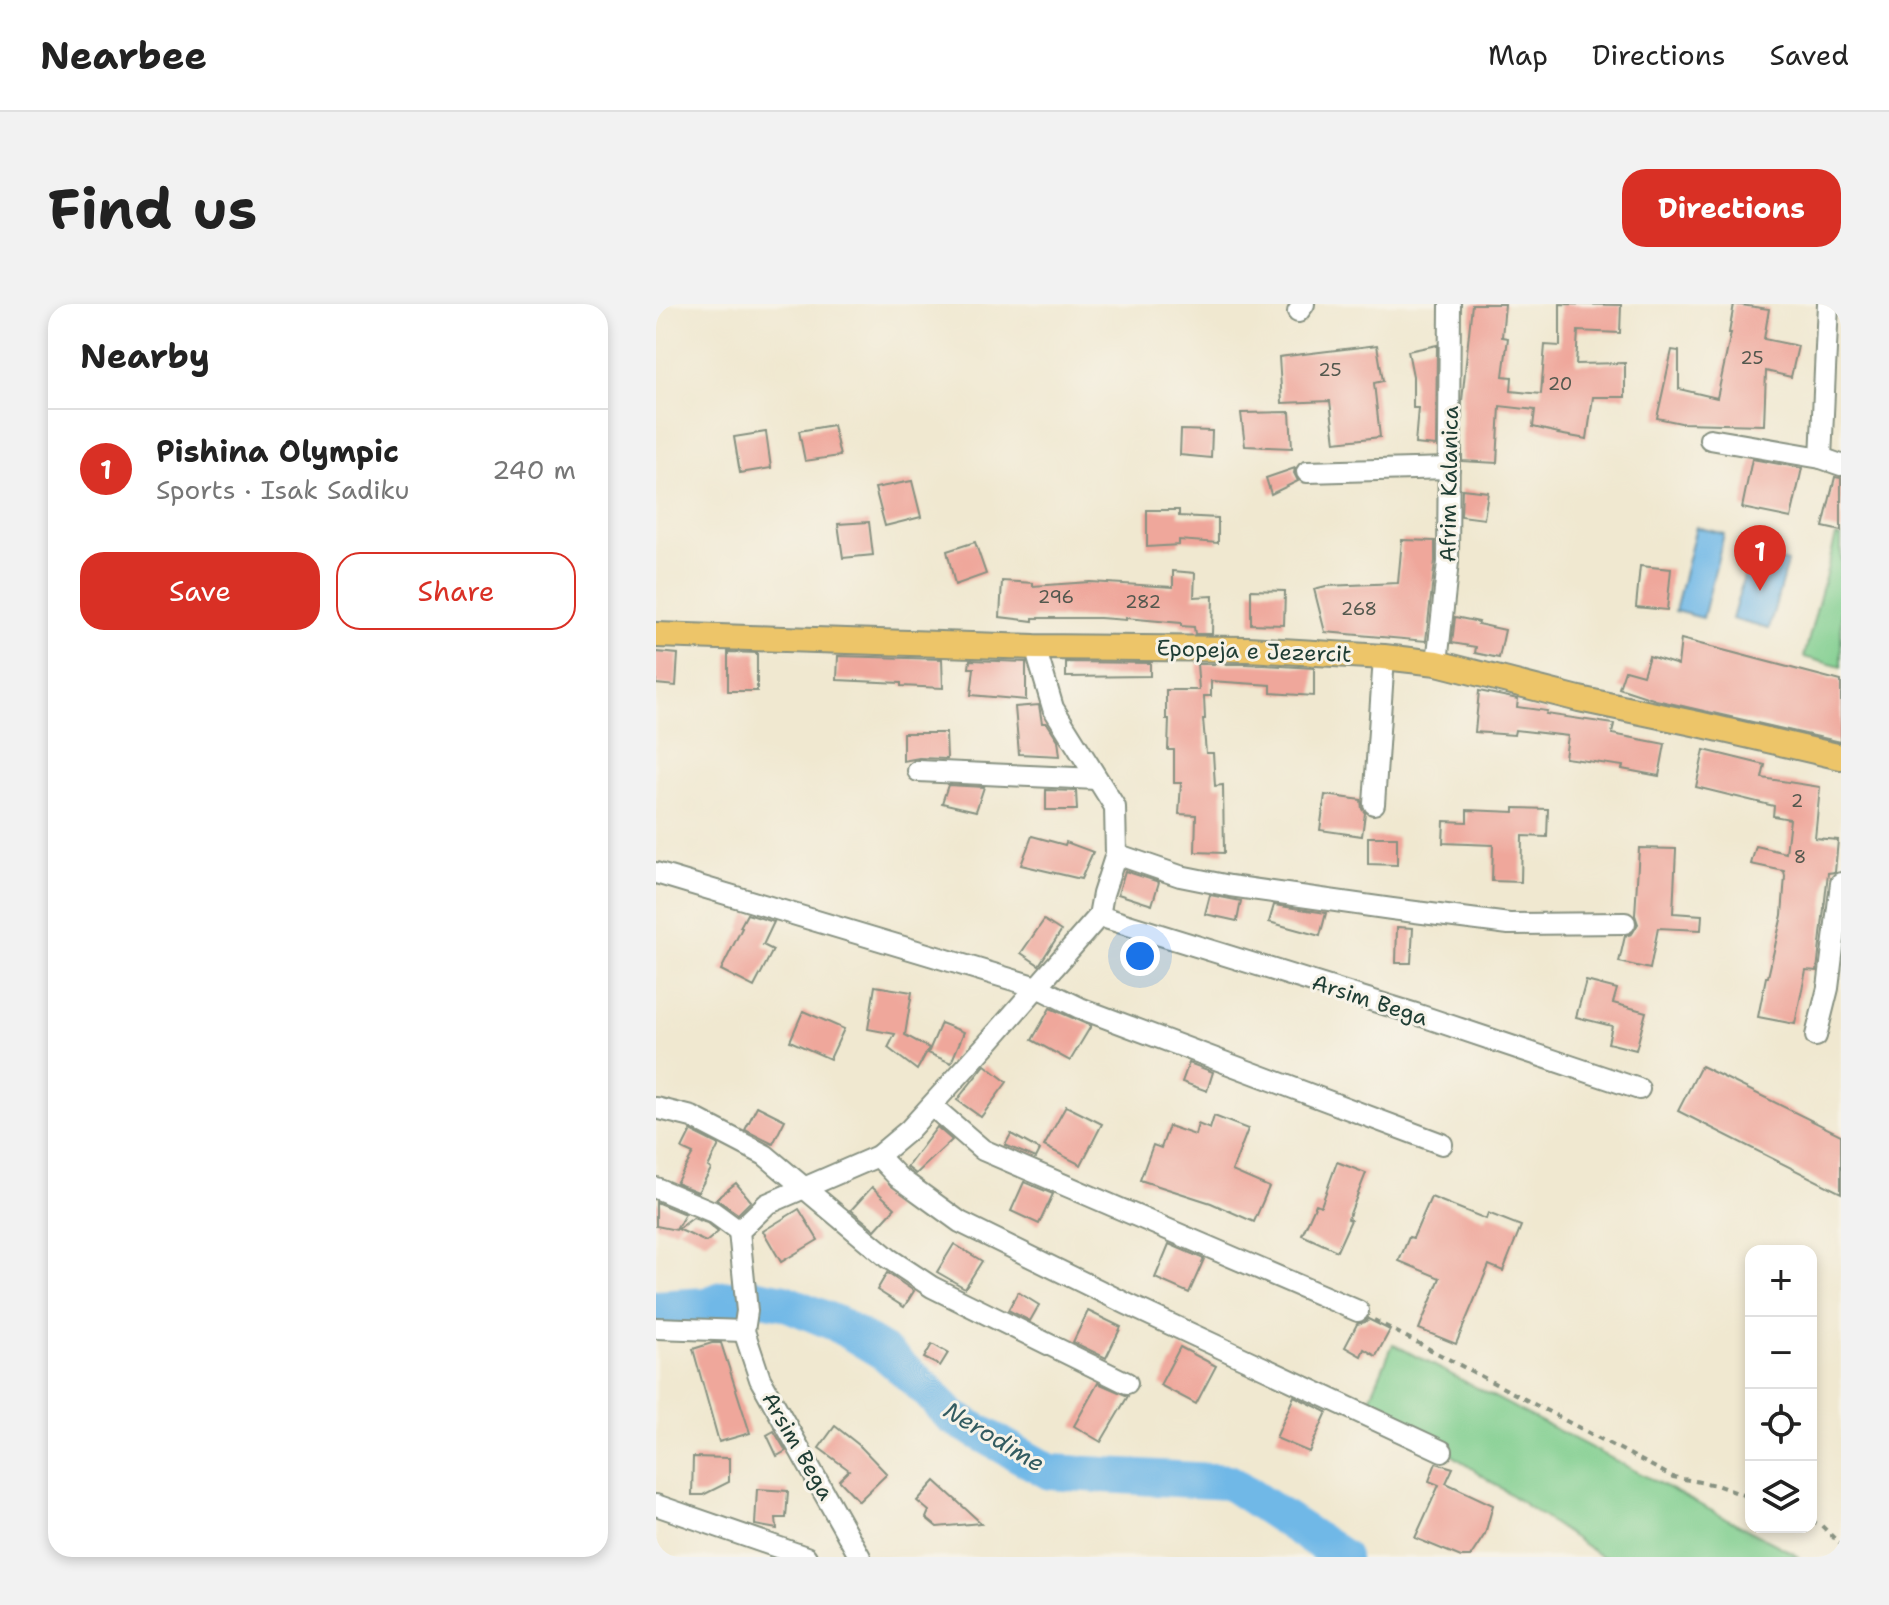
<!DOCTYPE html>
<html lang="en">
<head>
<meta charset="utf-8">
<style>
	body { margin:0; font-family:"Shantell Sans",sans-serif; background:#f2f2f2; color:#222 }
	.controls { position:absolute; right:24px; bottom:24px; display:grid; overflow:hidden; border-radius:16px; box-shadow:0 4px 12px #0003 }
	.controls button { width:72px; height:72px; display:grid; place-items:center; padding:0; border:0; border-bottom:2px solid #e0e0e0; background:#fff; color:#222; font:40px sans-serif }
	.you { position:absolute; left:484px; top:652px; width:28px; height:28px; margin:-20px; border:6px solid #fff; border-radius:50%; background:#1a73e8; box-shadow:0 0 0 12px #1a73e833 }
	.badge { display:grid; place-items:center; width:52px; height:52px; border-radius:50%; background:#d93025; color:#fff; font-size:26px; font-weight:700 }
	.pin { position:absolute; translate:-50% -66px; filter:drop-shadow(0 2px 4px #0008) }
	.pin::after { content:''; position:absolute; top:42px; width:28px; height:24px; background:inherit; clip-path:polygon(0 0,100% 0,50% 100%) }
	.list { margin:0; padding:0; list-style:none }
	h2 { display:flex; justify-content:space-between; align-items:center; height:104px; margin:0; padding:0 32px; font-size:34px }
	h2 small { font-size:26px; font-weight:400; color:#767676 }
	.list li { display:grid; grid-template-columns:52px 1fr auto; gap:24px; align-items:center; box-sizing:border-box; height:120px; padding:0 32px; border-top:2px solid #e0e0e0 }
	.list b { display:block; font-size:30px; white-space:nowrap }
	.list p { margin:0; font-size:26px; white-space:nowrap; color:#767676 }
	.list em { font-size:26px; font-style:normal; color:#767676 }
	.actions { display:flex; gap:16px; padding:24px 32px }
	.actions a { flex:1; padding:18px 0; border:2px solid #d93025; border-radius:24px; text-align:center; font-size:28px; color:#d93025 }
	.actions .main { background:#d93025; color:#fff }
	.icon { flex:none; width:44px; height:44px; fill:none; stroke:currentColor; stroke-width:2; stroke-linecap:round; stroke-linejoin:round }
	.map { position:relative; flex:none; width:1185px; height:1253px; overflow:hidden; border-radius:24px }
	header { display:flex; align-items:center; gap:48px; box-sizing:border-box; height:112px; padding:0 40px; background:#fff; border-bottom:2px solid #e0e0e0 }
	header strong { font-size:38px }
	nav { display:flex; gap:44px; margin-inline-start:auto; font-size:28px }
	.intro { display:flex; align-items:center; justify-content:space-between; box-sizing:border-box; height:192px; padding:0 48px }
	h1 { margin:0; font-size:56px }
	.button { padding:20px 36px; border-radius:24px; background:#d93025; color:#fff; font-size:28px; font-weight:700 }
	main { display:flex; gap:48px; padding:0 48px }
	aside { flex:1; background:#fff; border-radius:24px; box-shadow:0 4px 12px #0003 }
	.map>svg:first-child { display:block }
	.green { fill:#7fce8e; stroke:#4f8661; stroke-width:2 }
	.water { fill:#6fb8e7; stroke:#477a8e; stroke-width:2 }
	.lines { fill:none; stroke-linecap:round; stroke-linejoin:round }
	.river { stroke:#6fb8e7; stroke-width:36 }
	.building { fill:#efa79b }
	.minor-casing { stroke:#889282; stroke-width:24 }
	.major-casing { stroke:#889282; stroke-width:28 }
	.path { stroke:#889282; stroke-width:4; stroke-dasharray:6 6; stroke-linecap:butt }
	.minor { stroke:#fff; stroke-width:20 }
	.major { stroke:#edc569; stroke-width:24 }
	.labels { text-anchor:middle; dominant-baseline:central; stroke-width:6; stroke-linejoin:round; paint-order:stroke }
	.number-label { font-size:18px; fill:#53584e }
	.street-label { font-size:22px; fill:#1f3d34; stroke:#f7f3e8 }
	.water-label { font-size:24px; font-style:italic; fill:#335c61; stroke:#f7f3e8 }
</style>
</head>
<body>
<header>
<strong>Nearbee</strong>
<nav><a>Map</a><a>Directions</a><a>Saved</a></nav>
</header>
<div class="intro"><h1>Find us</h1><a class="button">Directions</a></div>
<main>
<aside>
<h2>Nearby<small></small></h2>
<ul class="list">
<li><span class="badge">1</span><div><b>Pishina Olympic</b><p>Sports · Isak Sadiku</p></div><em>240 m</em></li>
</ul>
<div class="actions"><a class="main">Save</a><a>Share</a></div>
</aside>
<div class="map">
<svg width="1185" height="1253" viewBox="0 0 1185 1253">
	<rect width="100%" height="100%" fill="#f7f3e8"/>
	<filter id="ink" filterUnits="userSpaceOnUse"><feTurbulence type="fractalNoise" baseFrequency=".0125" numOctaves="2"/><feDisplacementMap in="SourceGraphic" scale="16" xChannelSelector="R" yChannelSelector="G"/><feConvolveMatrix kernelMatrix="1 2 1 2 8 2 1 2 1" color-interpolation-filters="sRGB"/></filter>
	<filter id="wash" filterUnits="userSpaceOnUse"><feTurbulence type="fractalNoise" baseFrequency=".006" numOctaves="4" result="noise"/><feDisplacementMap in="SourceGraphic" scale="32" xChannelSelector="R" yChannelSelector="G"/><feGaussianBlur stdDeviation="1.8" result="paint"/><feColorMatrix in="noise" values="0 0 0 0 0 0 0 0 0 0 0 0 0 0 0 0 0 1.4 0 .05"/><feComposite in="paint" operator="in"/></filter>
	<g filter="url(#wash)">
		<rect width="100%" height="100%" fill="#f0e8d0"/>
		<!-- green -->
		<g class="green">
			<polygon points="1180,232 1185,233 1185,363 1148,353"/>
			<polygon points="737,1040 1144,1253 946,1253 786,1144 713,1097"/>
		</g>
		<!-- water -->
		<g class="water">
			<polygon points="1040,223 1068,230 1047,314 1019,307"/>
			<polygon points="1095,248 1131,258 1113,325 1076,315"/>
		</g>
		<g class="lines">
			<!-- river -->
			<polyline class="river" points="0,1004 51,1001 66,995 96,992 128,998 179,1019 229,1049 270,1085 296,1113 394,1168 573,1178 686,1253"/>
		</g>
		<g id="blocks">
			<!-- building -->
			<g class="building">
				<polygon points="816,0 849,0 846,33 852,34 847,72 856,73 855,87 885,90 889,41 904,42 904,0 965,1 964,29 922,27 920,60 969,59 969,93 937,93 931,135 902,130 903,129 877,123 879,106 844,102 841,159 806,157 806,97"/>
				<polygon points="1078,0 1113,5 1108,35 1142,42 1135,73 1110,67 1108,121 1025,119 1001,114 1016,46 1023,47 1023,85 1061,94 1075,29 1073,29"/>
				<polygon points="721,41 727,77 718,79 724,133 679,138 674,97 626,99 623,53"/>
				<polygon points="781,41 780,142 759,140 762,104 757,104 757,72 752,47"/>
				<polygon points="634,108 636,144 589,142 585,109"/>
				<polygon points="177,121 184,152 149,157 143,127"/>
				<polygon points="525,126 556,127 555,154 524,151"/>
				<polygon points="110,128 115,164 84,169 78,133"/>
				<polygon points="1096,155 1146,164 1135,214 1086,204"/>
				<polygon points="639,164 638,169 642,177 615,190 610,174"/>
				<polygon points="1179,173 1185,174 1185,227 1167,223"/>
				<polygon points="256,177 265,213 229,222 219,184"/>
				<polygon points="806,185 832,188 828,215 805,212"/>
				<polygon points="491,206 523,206 523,212 562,214 562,239 523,236 523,241 491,243"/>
				<polygon points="213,218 217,251 187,254 182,220"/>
				<polygon points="746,236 779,237 779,257 770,337 669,328 658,285 670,282 742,279"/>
				<polygon points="319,238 330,270 299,281 291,247"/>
				<polygon points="984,262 1015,265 1011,306 980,303"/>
				<polygon points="517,267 539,269 538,293 557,292 556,330 539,330 538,323 525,322 525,319 470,314 470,316 444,314 377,314 377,317 344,313 346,277 377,279 377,282 434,278 517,283"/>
				<polygon points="595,286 629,287 628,321 595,320"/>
				<polygon points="799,313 823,318 822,320 849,326 843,354 819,349 820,343 796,339"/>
				<polygon points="1025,335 1185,377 1185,438 1000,396 963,384 969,366 987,371 993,352 1022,361"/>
				<polygon points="0,348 22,350 20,382 0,380"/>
				<polygon points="72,348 101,349 101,387 72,387"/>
				<polygon points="182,352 286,355 287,384 245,382 245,379 181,376"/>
				<polygon points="314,356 370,358 370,396 315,391 318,364 313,364"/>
				<polygon points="410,358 494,359 494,372 410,373"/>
				<polygon points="541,360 591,360 658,364 658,392 615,389 615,381 555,377 555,392 548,392 549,415 547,415 550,449 557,449 559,482 567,481 568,549 539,548 540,511 523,510 525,479 518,479 518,446 512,446 513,415 510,415 510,386 543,386"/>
				<polygon points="823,387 862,395 861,403 891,407 890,410 958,420 956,430 1009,440 1003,472 966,465 967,462 909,454 912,432 859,426 858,431 819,428"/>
				<polygon points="383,401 386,419 391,419 402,436 404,452 363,450 359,403"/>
				<polygon points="247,429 290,429 291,455 263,454 247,457"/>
				<polygon points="1048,446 1109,461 1106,474 1164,483 1159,534 1182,536 1179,568 1172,569 1161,667 1150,666 1139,720 1102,713 1110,673 1112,673 1126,611 1129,572 1128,567 1095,560 1100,542 1130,549 1134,515 1117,512 1118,502 1040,483"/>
				<polygon points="292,481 328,483 320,507 286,499"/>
				<polygon points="390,486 420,487 421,506 390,506"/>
				<polygon points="669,491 705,496 706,505 709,509 706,532 664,526"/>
				<polygon points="858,504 892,505 891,533 866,532 865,578 836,577 837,541 787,539 788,517 811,518 811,506 858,508"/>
				<polygon points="376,532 409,541 410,538 437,548 425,575 365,561"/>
				<polygon points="712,533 741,533 741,561 712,560"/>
				<polygon points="983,544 1020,545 1017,609 1046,611 1045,626 1002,624 994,665 963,658 969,632 976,630 982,620 979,611"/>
				<polygon points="469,567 503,578 496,601 462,590"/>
				<polygon points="554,591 585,597 581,617 549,610"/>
				<polygon points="618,601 670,609 664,632 613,618"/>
				<polygon points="91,610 118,618 107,641 117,646 98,683 65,666 86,624 84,623"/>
				<polygon points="388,616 405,627 383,661 365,649"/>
				<polygon points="741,623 757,624 755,659 740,659"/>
				<polygon points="930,677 961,685 957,699 990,708 980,746 952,739 956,722 920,713"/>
				<polygon points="219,682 256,688 249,731 273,744 261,766 232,744 239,730 212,725"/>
				<polygon points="394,704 435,722 414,757 376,736"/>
				<polygon points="147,707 188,725 174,755 134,737"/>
				<polygon points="285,719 308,728 295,759 272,749"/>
				<polygon points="533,759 557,768 551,787 526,778"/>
				<polygon points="329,761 351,778 325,813 301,796"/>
				<polygon points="1045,762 1185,831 1185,889 1022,807"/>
				<polygon points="101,802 129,816 117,840 89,826"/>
				<polygon points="410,802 446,820 425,861 388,842"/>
				<polygon points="558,812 592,825 576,867 613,883 598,918 555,899 484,876 497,841 505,844 513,822 539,831 542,820 554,825"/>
				<polygon points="281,823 296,836 260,870 251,863"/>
				<polygon points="35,827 63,841 52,863 55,865 42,888 20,879 37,850 26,845"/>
				<polygon points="355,830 384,846 380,854 349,841"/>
				<polygon points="681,858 710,869 692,915 695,916 681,947 646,931 660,900 665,902"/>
				<polygon points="368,878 397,890 383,920 355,907"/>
				<polygon points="80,879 95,897 82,910 60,895"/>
				<polygon points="216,883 239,904 219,926 195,906"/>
				<polygon points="775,893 830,915 832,909 865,922 847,967 833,961 800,1040 763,1025 784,974 743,957 753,933 757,934"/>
				<polygon points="0,898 29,910 20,926 0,922"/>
				<polygon points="143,905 162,936 125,958 107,927"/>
				<polygon points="37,914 51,919 62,928 50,938 22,925"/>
				<polygon points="298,940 326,957 309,984 281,968"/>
				<polygon points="513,940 548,955 533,989 499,974"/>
				<polygon points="231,969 258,987 248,1003 221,986"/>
				<polygon points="362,988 383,1001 374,1017 352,1006"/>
				<polygon points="432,1007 465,1023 450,1054 417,1038"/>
				<polygon points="712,1015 734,1026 720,1052 708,1045 705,1052 689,1043 701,1020 709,1018"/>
				<polygon points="56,1039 65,1039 94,1129 63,1138 37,1045"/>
				<polygon points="276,1040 292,1049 284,1062 268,1054"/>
				<polygon points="524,1043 560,1062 540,1100 504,1081"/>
				<polygon points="442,1079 472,1092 445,1138 418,1122"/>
				<polygon points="638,1092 671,1108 653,1148 620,1134"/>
				<polygon points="179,1122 203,1141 231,1170 203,1197 183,1176 193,1166 163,1144"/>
				<polygon points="118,1127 130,1147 121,1152 111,1131"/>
				<polygon points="37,1153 73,1154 73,1178 47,1191 36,1191"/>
				<polygon points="780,1159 797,1164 790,1179 837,1201 829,1230 814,1253 805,1253 759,1234 783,1181 773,1177"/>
				<polygon points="279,1177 325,1219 281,1223 270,1214 273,1207 261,1197"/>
				<polygon points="101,1185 132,1187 130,1214 120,1214 121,1225 99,1221"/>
			</g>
		</g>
	</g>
	<g filter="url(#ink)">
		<use href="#blocks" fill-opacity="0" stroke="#889282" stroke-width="2"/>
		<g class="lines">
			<defs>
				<g id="minor">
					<polyline points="1172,0 1165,154 1185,161"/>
					<polyline points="642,8 648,0"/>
					<polyline points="1054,135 1165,154"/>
					<polyline points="651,168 793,164"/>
					<polyline points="781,359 792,258 794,0"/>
					<polyline points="262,467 441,475"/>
					<polyline points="718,500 728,353"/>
					<polyline points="460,550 524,572 574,582 736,605 853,620 969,619"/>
					<polyline points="0,569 381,683 424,704 786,840"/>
					<polyline points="443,612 760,710 983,785"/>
					<polyline points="1160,732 1172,684 1185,579"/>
					<polyline points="276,802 327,846 702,1007"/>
					<polyline points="0,804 36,813 109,851 232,954 276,983 471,1079"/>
					<polyline points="222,852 242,873 304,918 471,1000 786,1147"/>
					<polyline points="0,884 57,908 83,927"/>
					<polyline points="0,1024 88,1027"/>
					<polyline points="0,1201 150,1253"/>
					<polyline points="204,1253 104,1075 88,1027 91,1007 83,927 111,900 222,852 253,826 331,740 443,612 447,590 460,550 459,503 397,404 379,343"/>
				</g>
				<polyline id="major" points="0,331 379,343 592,345 728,353 781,359 923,395 1042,420 1185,453"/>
			</defs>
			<!-- minor casing -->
			<use href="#minor" class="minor-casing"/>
			<!-- major casing -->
			<use href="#major" class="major-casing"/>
			<!-- path -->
			<g class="path">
				<polyline points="718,1016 1017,1173 1060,1181 1095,1194"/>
				<polyline points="1155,1217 1165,1221 1185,1241"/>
			</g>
			<!-- minor -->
			<use href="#minor" class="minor"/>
			<!-- major -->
			<use href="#major" class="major"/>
		</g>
	</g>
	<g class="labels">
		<!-- number labels -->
		<g class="number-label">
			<text x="1096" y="54">25</text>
			<text x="674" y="66">25</text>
			<text x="904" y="80">20</text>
			<text x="400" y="293">296</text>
			<text x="487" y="298">282</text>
			<text x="703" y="305">268</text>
			<text x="1141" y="497">2</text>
			<text x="1144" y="553">8</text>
		</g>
		<!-- street labels -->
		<g class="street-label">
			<text transform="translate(793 180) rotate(-89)">Afrim Kalanica</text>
			<text transform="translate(598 347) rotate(2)">Epopeja e Jezercit</text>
			<text transform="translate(714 696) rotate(18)">Arsim Bega</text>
			<text transform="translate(142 1142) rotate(60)">Arsim Bega</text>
		</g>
		<!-- water labels -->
		<g class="water-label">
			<text transform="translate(338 1133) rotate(31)">Nerodime</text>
		</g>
	</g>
</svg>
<div class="controls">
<button>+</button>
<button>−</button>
<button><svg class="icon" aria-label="locate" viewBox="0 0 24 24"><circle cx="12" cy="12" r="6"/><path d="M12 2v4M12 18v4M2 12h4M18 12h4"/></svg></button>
<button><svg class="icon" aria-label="layers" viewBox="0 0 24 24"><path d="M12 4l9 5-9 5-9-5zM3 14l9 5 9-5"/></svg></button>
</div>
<div class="you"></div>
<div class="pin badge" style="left:1104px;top:287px">1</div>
</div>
</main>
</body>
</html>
